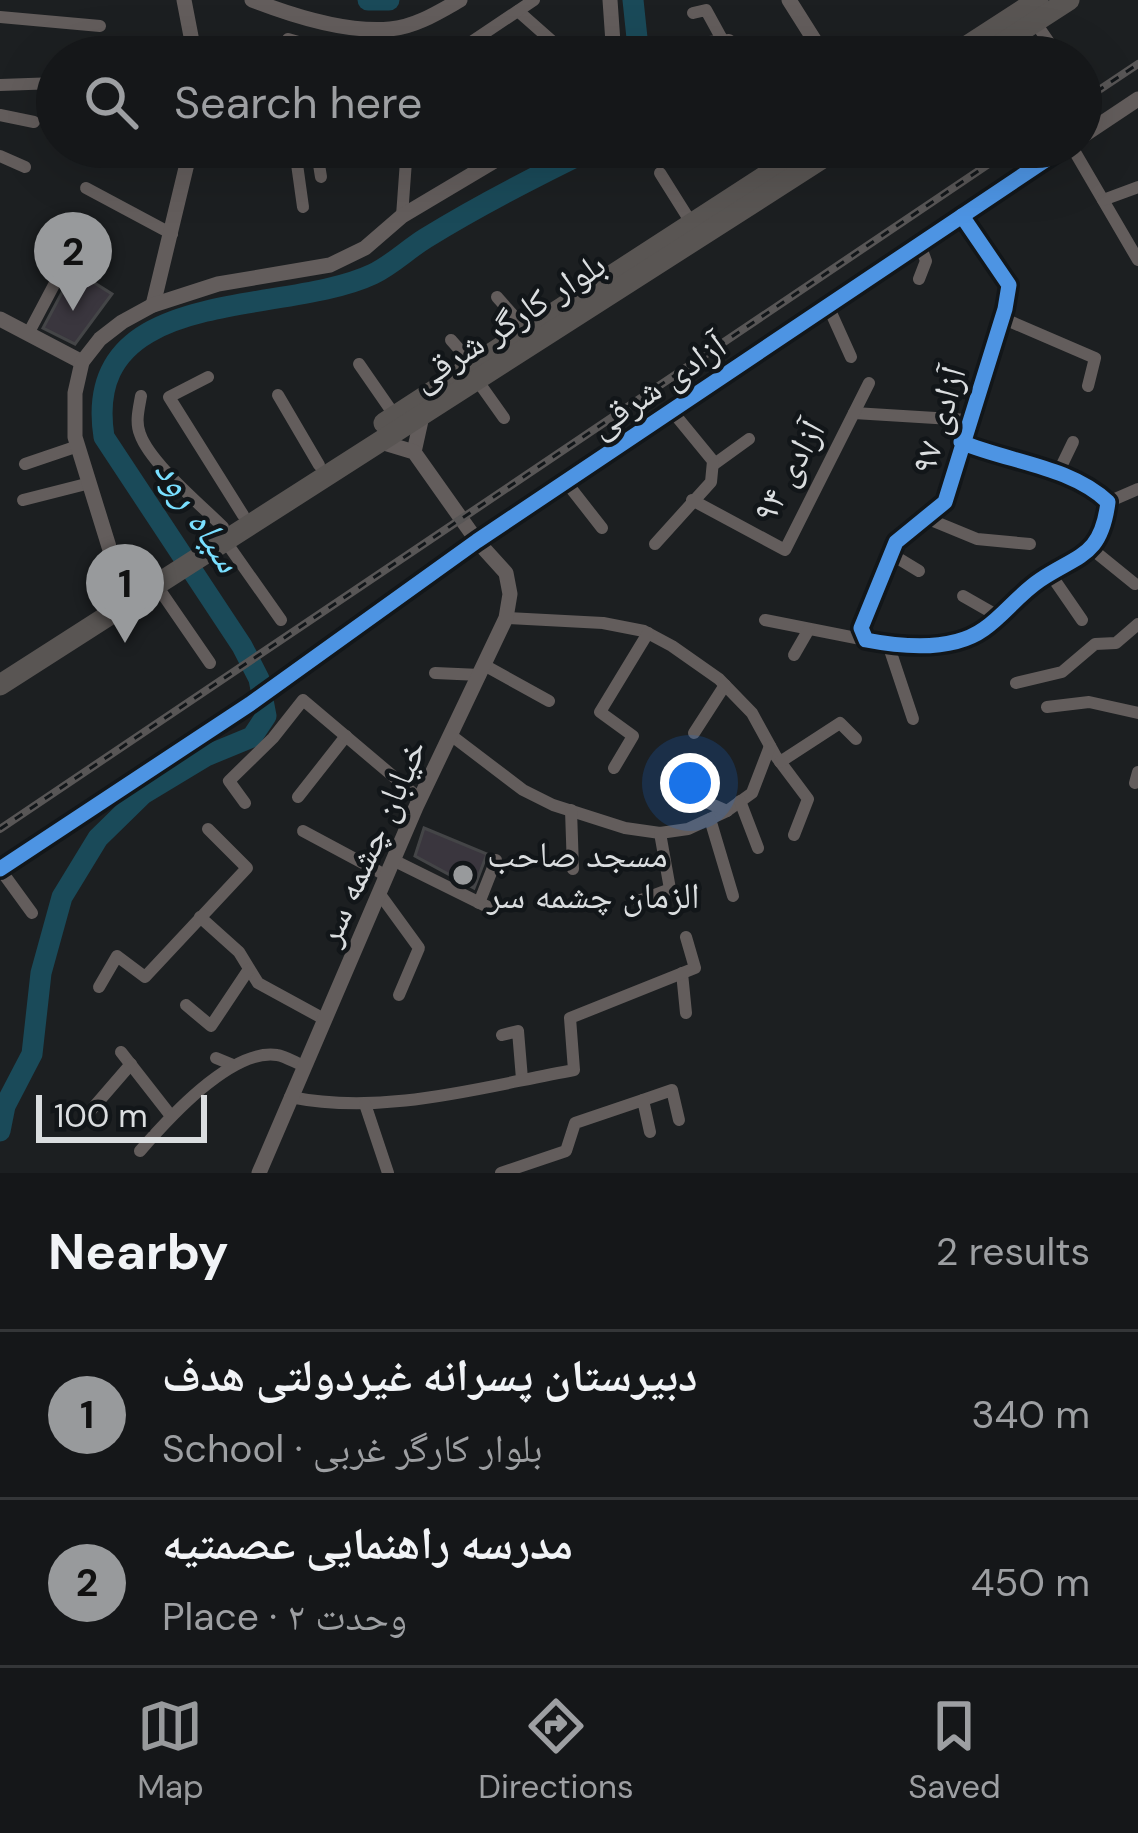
<!DOCTYPE html>
<html lang="en">
<head>
<meta charset="utf-8">
<style>
	body { margin:0; font-family:"DM Sans","Noto Naskh Arabic",sans-serif; background:#1e2022; color:#f1f3f6 }
	.scale { position:absolute; left:36px; bottom:30px; width:171px; box-sizing:border-box; padding-left:12px; border:6px solid #dadddf; border-top:0; font-size:33px; line-height:42px; white-space:nowrap; color:#dadddf; -webkit-text-stroke:9px #121619; paint-order:stroke }
	.you { position:absolute; left:690px; top:783px; width:42px; height:42px; margin:-30px; border:9px solid #fff; border-radius:50%; background:#1a73e8; box-shadow:0 0 0 18px #1a73e833 }
	.badge { display:grid; place-items:center; width:78px; height:78px; border-radius:50%; background:#989a9c; color:#111; font-size:39px; font-weight:700 }
	.pin { position:absolute; translate:-50% -99px; filter:drop-shadow(0 3px 6px #0008) }
	.pin::after { content:''; position:absolute; top:63px; width:42px; height:36px; background:inherit; clip-path:polygon(0 0,100% 0,50% 100%) }
	.list { margin:0; padding:0; list-style:none }
	h2 { display:flex; justify-content:space-between; align-items:center; height:156px; margin:0; padding:0 48px; font-size:51px }
	h2 small { font-size:39px; font-weight:400; color:#9d9fa2 }
	.list li { display:grid; grid-template-columns:78px 1fr auto; gap:36px; align-items:center; box-sizing:border-box; height:168px; padding:0 48px; border-top:3px solid #343638 }
	.list b { display:block; font-size:45px; white-space:nowrap }
	.list p { margin:0; font-size:39px; white-space:nowrap; color:#9d9fa2 }
	.list em { font-size:39px; font-style:normal; color:#9d9fa2 }
	.icon { flex:none; width:66px; height:66px; fill:none; stroke:currentColor; stroke-width:2; stroke-linecap:round; stroke-linejoin:round }
	.map { position:relative; flex:none; width:1138px; height:1173px; overflow:hidden }
	.search { position:absolute; background:#151719; box-shadow:0 12px 48px #0002; left:36px; right:36px; top:36px; height:132px; display:flex; align-items:center; gap:30px; box-sizing:border-box; padding:0 42px; border-radius:66px; color:#9d9fa2; font-size:45px }
	.sheet { height:492px; background:#151719 }
	nav { display:flex; justify-content:space-around; align-items:center; box-sizing:border-box; height:168px; border-top:3px solid #343638; background:#151719; font-size:33px; color:#9d9fa2 }
	nav a { display:grid; justify-items:center; gap:6px }
	nav .on { color:#989a9c }
	.map>svg:first-child { display:block }
	.lines { fill:none; stroke-linecap:round; stroke-linejoin:round }
	.river { stroke:#1a4a59; stroke-width:21 }
	.building { fill:#3a363e; stroke:#444547; stroke-width:3 }
	.minor { stroke:#635d5c; stroke-width:12 }
	.tertiary { stroke:#635d5c; stroke-width:15 }
	.primary { stroke:#595553; stroke-width:21 }
	.rail-casing { stroke:#585656; stroke-width:8 }
	.rail { stroke:#121619; stroke-width:3; stroke-dasharray:9; stroke-linecap:butt }
	.cycleway-casing { stroke:#121619; stroke-width:22 }
	.cycleway { stroke:#4d94e3; stroke-width:15 }
	.poi-dot { fill:#989a9c; stroke:#121619; stroke-width:4.5 }
	.labels { text-anchor:middle; dominant-baseline:central; stroke-width:9; stroke-linejoin:round; paint-order:stroke }
	.street-label { font-size:36px; fill:#dadddf; stroke:#121619 }
	.poi-label { font-size:36px; fill:#dadddf; stroke:#121619; text-anchor:start }
	.water-label { font-size:39px; font-style:italic; fill:#79dfff; stroke:#121619 }
</style>
</head>
<body>
<div class="map">
<svg width="1138" height="1173" viewBox="0 0 1138 1173">
	<rect width="100%" height="100%" fill="#1c1f21"/>
	<g class="lines">
		<!-- river -->
		<g class="river">
			<polyline points="368,0 389,0"/>
			<polyline points="633,0 639,57"/>
			<path d="M0,1131l5,-25 27,-52 9,-81 21,-76 36,-59 45,-44 63,-38 46,-19 14,-21 -7,-37 -17,-33 -138,-209c-24,-154 179,-120 269,-163 19,-9 35,-25 53,-36 55,-34 112,-63 170,-91"/>
		</g>
	</g>
	<!-- building -->
	<g class="building">
		<polygon points="74,270 112,294 75,344 43,328"/>
		<polygon points="424,828 487,854 474,888 415,856"/>
	</g>
	<g class="lines">
		<!-- minor -->
		<g class="minor">
			<polyline points="518,11 570,57"/>
			<polyline points="693,13 706,10 723,41"/>
			<polyline points="0,17 100,26"/>
			<polyline points="1035,22 1059,57"/>
			<polyline points="288,39 326,50 325,57"/>
			<polyline points="680,45 729,40 748,57"/>
			<polyline points="325,56 357,54"/>
			<polyline points="449,57 534,0"/>
			<polyline points="788,57 813,38"/>
			<polyline points="0,85 57,83"/>
			<polyline points="0,115 34,122"/>
			<polyline points="270,147 289,158 337,147"/>
			<polyline points="1072,147 1138,260"/>
			<polyline points="317,152 321,177"/>
			<polyline points="0,156 25,167"/>
			<polyline points="296,157 303,207"/>
			<polyline points="660,173 692,224"/>
			<polyline points="86,188 172,234"/>
			<polyline points="1103,200 1138,187"/>
			<polyline points="402,216 407,147"/>
			<polyline points="919,279 926,261 920,245"/>
			<polyline points="497,297 527,331"/>
			<polyline points="828,306 851,357"/>
			<polyline points="1002,318 1095,358 1088,386"/>
			<polyline points="28,334 74,247"/>
			<polyline points="451,340 473,365"/>
			<polyline points="359,364 395,416"/>
			<polyline points="208,377 169,397 243,515"/>
			<polyline points="477,380 504,418"/>
			<polyline points="278,395 319,465"/>
			<path d="M141,396c-2,12 -6,26 -1,38 10,29 61,71 83,93"/>
			<polyline points="854,413 968,420"/>
			<path d="M961,442c47,20 109,24 147,60 -7,55 -29,52 -68,78 -21,14 -36,35 -56,49 -32,23 -82,18 -118,11l-5,-12 35,-86 49,-40 60,-193 4,-24 -47,-69"/>
			<polyline points="25,464 78,446"/>
			<polyline points="713,465 749,439"/>
			<polyline points="1058,473 1073,442"/>
			<polyline points="566,482 602,528"/>
			<polyline points="23,500 90,483"/>
			<polyline points="692,500 785,550 869,383"/>
			<polyline points="1108,502 1138,489"/>
			<polyline points="926,518 977,539 1030,544"/>
			<polyline points="226,542 281,620"/>
			<polyline points="655,544 711,482 713,461 672,411"/>
			<polyline points="1093,550 1135,584"/>
			<polyline points="891,554 919,571"/>
			<polyline points="1051,575 1082,620"/>
			<polyline points="157,586 210,663"/>
			<polyline points="963,596 998,616"/>
			<polyline points="506,618 603,623 644,631 672,646 719,679 752,713 775,755 808,799 794,835"/>
			<polyline points="765,620 866,640"/>
			<polyline points="888,644 913,719"/>
			<polyline points="794,655 809,629"/>
			<polyline points="484,665 549,701"/>
			<polyline points="435,673 480,675"/>
			<polyline points="1016,683 1062,672 1095,644 1116,643 1138,624"/>
			<polyline points="1047,707 1089,702 1138,713"/>
			<polyline points="694,733 725,685"/>
			<polyline points="452,736 523,790 553,805 625,828 660,833 688,829 727,811 752,793 770,746"/>
			<polyline points="780,762 840,723 856,739"/>
			<polyline points="614,768 633,736 600,712 648,633"/>
			<polyline points="1135,783 1138,772"/>
			<polyline points="686,793 727,811"/>
			<polyline points="298,797 346,736"/>
			<polyline points="740,801 758,848"/>
			<polyline points="245,803 229,781 273,738 303,700 420,799"/>
			<polyline points="571,810 573,869"/>
			<polyline points="710,819 733,896"/>
			<polyline points="303,831 387,876"/>
			<polyline points="393,860 492,909"/>
			<polyline points="0,869 32,913"/>
			<polyline points="379,893 419,948 399,995"/>
			<polyline points="638,901 670,889 660,833"/>
			<polyline points="479,903 496,860"/>
			<polyline points="200,917 239,952 258,983 324,1019"/>
			<polyline points="682,973 686,1013"/>
			<polyline points="99,987 117,956 145,977 247,868 208,829"/>
			<polyline points="186,1005 211,1026 249,969"/>
			<polyline points="502,1035 518,1031 522,1079"/>
			<polyline points="121,1052 171,1116"/>
			<polyline points="216,1058 233,1065"/>
			<path d="M290,1097c95,19 191,-10 284,-27l-4,-52 125,-50 -9,-31"/>
			<polyline points="643,1100 672,1090 679,1120"/>
			<polyline points="365,1104 388,1173"/>
			<polyline points="86,1116 131,1064"/>
			<path d="M140,1151c27,-31 91,-103 137,-96 8,1 19,8 27,11"/>
			<polyline points="501,1173 566,1151 575,1123 643,1100 650,1132"/>
		</g>
		<!-- tertiary -->
		<g class="tertiary">
			<polyline points="184,0 195,57"/>
			<path d="M252,0c41,16 94,33 138,29 25,-2 49,-17 70,-29"/>
			<polyline points="610,0 614,57"/>
			<polyline points="789,0 825,57"/>
			<polyline points="1081,137 1138,99"/>
			<polyline points="153,305 191,147"/>
			<polyline points="0,319 82,362"/>
			<polyline points="414,452 422,416"/>
			<polyline points="123,592 75,437 75,393 82,362 100,339 122,322 153,305 218,284 330,265 365,248 402,216 518,147"/>
			<polyline points="0,869 250,704 477,541 1065,147"/>
			<polyline points="259,1173 416,807 506,618 510,594 506,573 477,541 414,452 381,442"/>
		</g>
		<!-- primary -->
		<g class="primary">
			<polyline points="950,57 1038,0"/>
			<polyline points="981,57 1069,0"/>
			<polyline points="384,423 810,147"/>
			<polyline points="0,685 840,147"/>
		</g>
		<defs>
			<g id="rail">
				<polyline points="1081,102 1138,64"/>
				<polyline points="0,829 1014,147"/>
			</g>
		</defs>
		<!-- rail casing -->
		<use href="#rail" class="rail-casing"/>
		<!-- rail -->
		<use href="#rail" class="rail"/>
		<defs>
			<g id="cycleway">
				<path d="M961,442c47,20 109,24 147,60 -7,55 -29,52 -68,78 -21,14 -36,35 -56,49 -32,23 -82,18 -118,11l-5,-12 35,-86 49,-40 60,-193 4,-24 -47,-69"/>
				<polyline points="0,869 250,704 477,541 1065,147"/>
			</g>
		</defs>
		<!-- cycleway casing -->
		<use href="#cycleway" class="cycleway-casing"/>
		<!-- cycleway -->
		<use href="#cycleway" class="cycleway"/>
	</g>
	<!-- markers -->
	<circle class="poi-dot" cx="463" cy="875" r="12"/>
	<g class="labels">
		<!-- street labels -->
		<g class="street-label">
			<text transform="translate(508 321) rotate(-33)">بلوار کارگر شرقی</text>
			<text transform="translate(657 385) rotate(-34)">آزادی شرقی</text>
			<text transform="translate(938 420) rotate(-73)">آزادی ۹۷</text>
			<text transform="translate(788 471) rotate(-61)">آزادی ۹۴</text>
			<text transform="translate(371 842) rotate(-66)">خیابان چشمه سر</text>
		</g>
		<!-- poi labels -->
		<g class="poi-label">
			<text x="487" y="854">مسجد صاحب<tspan x="487" dy="41">الزمان چشمه سر</tspan></text>
		</g>
		<!-- water labels -->
		<g class="water-label">
			<text transform="translate(199 515) rotate(57)">سیاه رود</text>
		</g>
	</g>
</svg>
<div class="scale">100 m</div>
<div class="you"></div>
<div class="pin badge" style="left:125px;top:643px">1</div>
<div class="pin badge" style="left:73px;top:311px">2</div>
<div class="search"><svg class="icon" aria-label="search" viewBox="0 0 24 24"><circle cx="10" cy="10" r="6"/><path d="M15 15l6 6"/></svg>Search here</div>
</div>
<section class="sheet">
<h2>Nearby<small>2 results</small></h2>
<ul class="list">
<li><span class="badge">1</span><div><b>دبیرستان پسرانه غیردولتی هدف</b><p>School · بلوار کارگر غربی</p></div><em>340 m</em></li>
<li><span class="badge">2</span><div><b>مدرسه راهنمایی عصمتیه</b><p>Place · وحدت ۲</p></div><em>450 m</em></li>
</ul>
</section>
<nav>
<a class="on"><svg class="icon" aria-label="map" viewBox="0 0 24 24"><path d="M3 6l6-2 6 2 6-2v14l-6 2-6-2-6 2zM9 4v14M15 6v14"/></svg>Map</a>
<a><svg class="icon" aria-label="directions" viewBox="0 0 24 24"><path d="M12 3l9 9-9 9-9-9zM9 14v-3h6M13 9l2 2-2 2"/></svg>Directions</a>
<a><svg class="icon" aria-label="saved" viewBox="0 0 24 24"><path d="M7 4h10v16l-5-4-5 4z"/></svg>Saved</a>
</nav>
</body>
</html>
